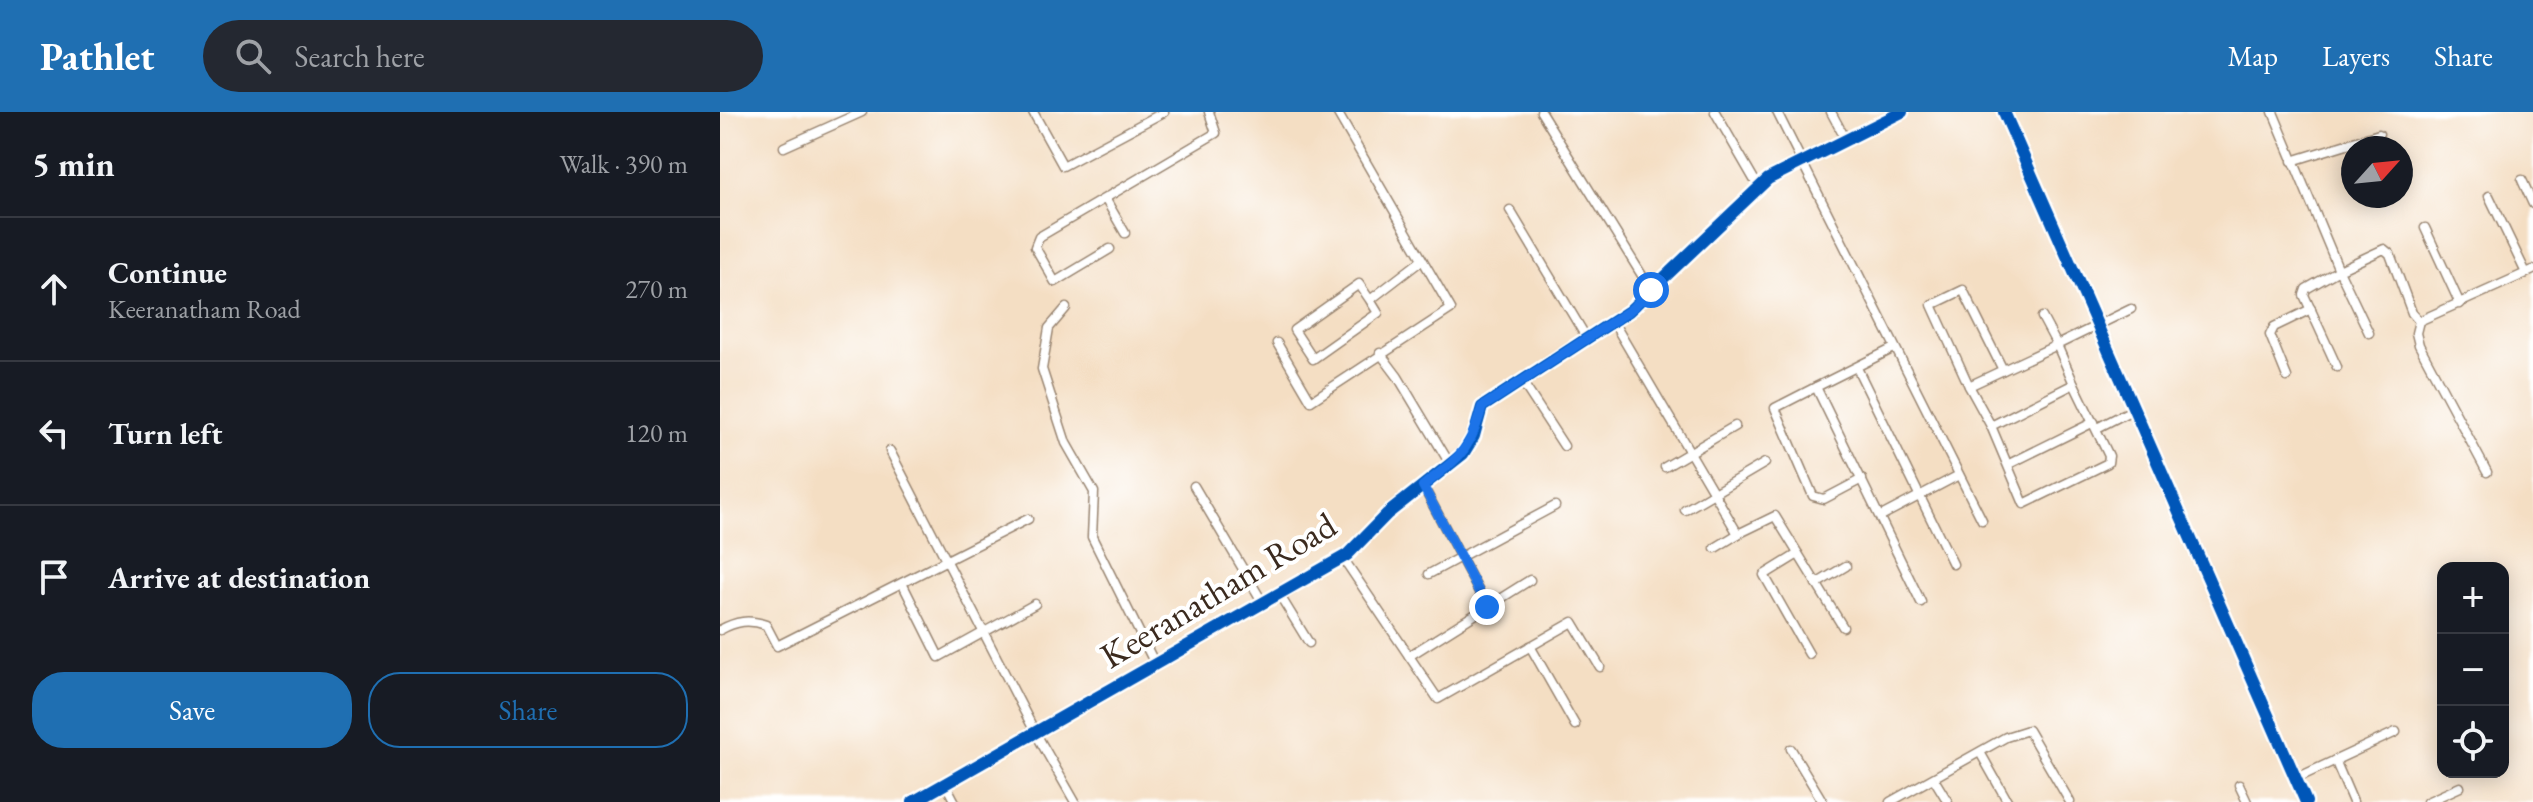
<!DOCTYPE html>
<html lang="en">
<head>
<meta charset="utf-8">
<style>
	body { margin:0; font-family:"EB Garamond",serif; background:#242831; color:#f1f3f6 }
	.controls { position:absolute; right:24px; bottom:24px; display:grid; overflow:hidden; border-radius:16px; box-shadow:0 4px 20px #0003 }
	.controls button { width:72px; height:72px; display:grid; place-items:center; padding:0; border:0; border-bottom:2px solid #363941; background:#171b24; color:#f1f3f6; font:40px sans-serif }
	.compass { position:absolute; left:1621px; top:24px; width:72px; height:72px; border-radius:50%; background:#171b24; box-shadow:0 4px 20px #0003; rotate:63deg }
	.stop { position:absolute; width:24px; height:24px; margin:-18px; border:6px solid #1a73e8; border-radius:50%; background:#fff }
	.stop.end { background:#1a73e8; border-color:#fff; box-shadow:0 2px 8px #0008 }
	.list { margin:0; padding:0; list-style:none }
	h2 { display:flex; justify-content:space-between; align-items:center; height:104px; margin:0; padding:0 32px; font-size:34px }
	h2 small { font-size:26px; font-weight:400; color:#9ea1a6 }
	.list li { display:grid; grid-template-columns:52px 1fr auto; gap:24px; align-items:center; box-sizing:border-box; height:144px; padding:0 32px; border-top:2px solid #363941 }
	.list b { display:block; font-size:30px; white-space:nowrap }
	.list p { margin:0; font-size:26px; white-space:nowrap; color:#9ea1a6 }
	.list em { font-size:26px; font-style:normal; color:#9ea1a6 }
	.actions { display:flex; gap:16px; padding:24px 32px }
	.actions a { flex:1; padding:18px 0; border:2px solid #1f6fb2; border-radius:32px; text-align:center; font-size:28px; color:#1f6fb2 }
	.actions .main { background:#1f6fb2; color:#fff }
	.icon { flex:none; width:44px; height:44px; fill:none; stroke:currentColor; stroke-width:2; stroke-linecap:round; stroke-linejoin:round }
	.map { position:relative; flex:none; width:1813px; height:690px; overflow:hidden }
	header { display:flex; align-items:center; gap:48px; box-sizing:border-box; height:112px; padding:0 40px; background:#1f6fb2; color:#fff }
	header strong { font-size:38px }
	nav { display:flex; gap:44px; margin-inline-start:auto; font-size:28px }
	.search { width:560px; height:72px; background:#242831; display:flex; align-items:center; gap:20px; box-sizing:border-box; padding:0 28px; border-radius:44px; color:#9ea1a6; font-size:30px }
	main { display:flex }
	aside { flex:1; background:#171b24 }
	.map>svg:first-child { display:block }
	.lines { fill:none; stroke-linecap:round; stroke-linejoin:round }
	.street-casing { stroke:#988470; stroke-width:11 }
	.secondary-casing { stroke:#988470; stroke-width:14 }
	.street { stroke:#fff; stroke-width:8 }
	.secondary { stroke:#fff; stroke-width:11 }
	.cycleway-casing { stroke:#fff; stroke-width:17 }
	.cycleway { stroke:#0057b8; stroke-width:12 }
	.route { stroke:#1a73e8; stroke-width:10 }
	.labels { text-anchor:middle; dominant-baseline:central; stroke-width:8; stroke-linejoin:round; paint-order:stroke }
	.street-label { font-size:36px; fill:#3b2a1e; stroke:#fff }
</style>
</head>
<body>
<header>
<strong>Pathlet</strong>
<div class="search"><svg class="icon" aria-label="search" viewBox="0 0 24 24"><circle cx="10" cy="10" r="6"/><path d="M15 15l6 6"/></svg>Search here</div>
<nav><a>Map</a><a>Layers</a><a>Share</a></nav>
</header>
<main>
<aside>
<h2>5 min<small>Walk · 390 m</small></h2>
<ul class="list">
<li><svg class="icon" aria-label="ahead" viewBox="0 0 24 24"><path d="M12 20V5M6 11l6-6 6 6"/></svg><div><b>Continue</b><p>Keeranatham Road</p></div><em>270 m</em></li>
<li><svg class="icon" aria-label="left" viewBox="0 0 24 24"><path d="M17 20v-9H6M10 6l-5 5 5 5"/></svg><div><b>Turn left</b></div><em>120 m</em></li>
<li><svg class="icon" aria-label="arrive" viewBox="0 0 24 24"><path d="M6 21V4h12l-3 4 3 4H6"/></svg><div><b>Arrive at destination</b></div></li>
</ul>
<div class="actions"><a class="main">Save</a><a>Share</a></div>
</aside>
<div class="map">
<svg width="1813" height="690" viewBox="0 0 1813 690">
	<rect width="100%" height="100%" fill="#fff"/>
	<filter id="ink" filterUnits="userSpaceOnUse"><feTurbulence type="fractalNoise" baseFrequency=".0125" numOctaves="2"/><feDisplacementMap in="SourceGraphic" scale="16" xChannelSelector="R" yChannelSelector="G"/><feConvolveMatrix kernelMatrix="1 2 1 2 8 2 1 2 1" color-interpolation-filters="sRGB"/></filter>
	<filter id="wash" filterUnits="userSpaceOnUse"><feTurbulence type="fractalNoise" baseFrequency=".006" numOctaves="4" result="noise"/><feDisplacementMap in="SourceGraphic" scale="32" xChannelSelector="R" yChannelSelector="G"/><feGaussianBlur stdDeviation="1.8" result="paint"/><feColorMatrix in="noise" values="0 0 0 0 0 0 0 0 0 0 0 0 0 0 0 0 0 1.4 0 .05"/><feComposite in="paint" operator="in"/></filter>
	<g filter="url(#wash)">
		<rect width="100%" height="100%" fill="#f4dec3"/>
	</g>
	<g filter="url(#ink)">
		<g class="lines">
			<defs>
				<g id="street">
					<polyline points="313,0 343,54 444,0"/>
					<polyline points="821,0 931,178"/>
					<polyline points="995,0 1039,76"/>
					<polyline points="1057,0 1262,408"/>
					<polyline points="1111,0 1126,28"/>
					<polyline points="1284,0 1586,690"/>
					<polyline points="1553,0 1619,158 1586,177 1584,183 1617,255"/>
					<polyline points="64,35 142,0"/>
					<polyline points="1572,49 1659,22"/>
					<polyline points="1802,68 1813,92"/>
					<polyline points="1769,84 1806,161"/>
					<polyline points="386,88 405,121"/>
					<polyline points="790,98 866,225"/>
					<polyline points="1705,116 1740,192"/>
					<polyline points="390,137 335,170 315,135 319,125 496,21 489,0"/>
					<polyline points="650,188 658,201 593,247 574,218 639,172 650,188 702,148"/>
					<polyline points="346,196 329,216 322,257 346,331 374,380 372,425 435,552"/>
					<polyline points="1322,205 1337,233 1249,274 1271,314 1354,272 1337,233 1411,197"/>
					<polyline points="892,208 1018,422 1055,404 1123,515"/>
					<polyline points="1699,209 1696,221 1699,233 1767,360"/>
					<polyline points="1649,221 1619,158 1664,137 1670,142 1692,201 1699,209 1813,158"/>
					<polyline points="557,231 591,289 731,197 617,0"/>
					<polyline points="1174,236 1096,275 1201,490"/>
					<polyline points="660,241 678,265 730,352"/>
					<polyline points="1137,256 1233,452"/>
					<polyline points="1567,265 1550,223 1554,215 1591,197"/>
					<polyline points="801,268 844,334"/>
					<polyline points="1249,274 1212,193 1243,178 1283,258"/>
					<polyline points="1096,275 1055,296 1093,384 1104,387 1142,367"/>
					<polyline points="1271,314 1304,392 1388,351 1389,344 1354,272"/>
					<polyline points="1377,316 1414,297"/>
					<polyline points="170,339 315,620 355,690"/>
					<polyline points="1289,352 1374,310"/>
					<polyline points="945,355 1015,314"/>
					<polyline points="474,374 543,491"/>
					<polyline points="965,398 1045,351"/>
					<polyline points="1161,404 1239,363"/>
					<polyline points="995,436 1018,422"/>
					<polyline points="1078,442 1044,463 1089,542"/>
					<polyline points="623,446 718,587 853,510 880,555"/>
					<polyline points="709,462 835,394"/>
					<polyline points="182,471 219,545 315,492"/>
					<polyline points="1096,472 1126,454"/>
					<polyline points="559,482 589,531"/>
					<polyline points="767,495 810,468"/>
					<path d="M0,518c16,-9 29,-11 46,-5l11,21 251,-127"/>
					<polyline points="810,534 855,613"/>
					<polyline points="689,544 767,495 703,374"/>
					<polyline points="1071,637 1103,690"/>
					<polyline points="1261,642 1288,690"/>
					<polyline points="1615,648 1633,690"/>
					<polyline points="1577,666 1676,620"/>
					<polyline points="1214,667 1228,690"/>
					<polyline points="225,671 235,690"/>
					<polyline points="1519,673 1527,690"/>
					<polyline points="1170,690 1286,625 1308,618 1350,690"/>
					<polyline points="1707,690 1740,675"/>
				</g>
				<polyline id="secondary" points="193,690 627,443 667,402 743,342 754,324 762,295 909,199 1048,67 1182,0"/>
			</defs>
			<!-- street casing -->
			<use href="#street" class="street-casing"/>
			<!-- secondary casing -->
			<use href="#secondary" class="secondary-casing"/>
			<!-- street -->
			<use href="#street" class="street"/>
			<!-- secondary -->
			<use href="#secondary" class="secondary"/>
			<defs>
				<g id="cycleway">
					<polyline points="1284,0 1586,690"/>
					<polyline points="193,690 627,443 667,402 743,342 754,324 762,295 909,199 1048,67 1182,0"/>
				</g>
			</defs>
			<!-- cycleway casing -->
			<use href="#cycleway" class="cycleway-casing"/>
			<!-- cycleway -->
			<use href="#cycleway" class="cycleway"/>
		</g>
	</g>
	<g class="lines" filter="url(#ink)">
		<!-- route -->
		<path class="route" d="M767,495l-64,-121c36,-29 46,-33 59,-79l147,-96 22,-21"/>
	</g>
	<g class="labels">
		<!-- street labels -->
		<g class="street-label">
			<text transform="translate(498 478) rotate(-31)">Keeranatham Road</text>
		</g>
	</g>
</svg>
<div class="controls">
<button>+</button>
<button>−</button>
<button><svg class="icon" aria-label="locate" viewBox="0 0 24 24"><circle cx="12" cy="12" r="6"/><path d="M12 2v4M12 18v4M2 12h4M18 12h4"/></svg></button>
</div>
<svg class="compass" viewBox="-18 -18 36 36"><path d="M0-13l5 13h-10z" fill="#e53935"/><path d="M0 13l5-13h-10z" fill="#9ea1a6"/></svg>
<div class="stop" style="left:931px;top:178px"></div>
<div class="stop end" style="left:767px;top:495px"></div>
</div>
</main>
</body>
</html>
